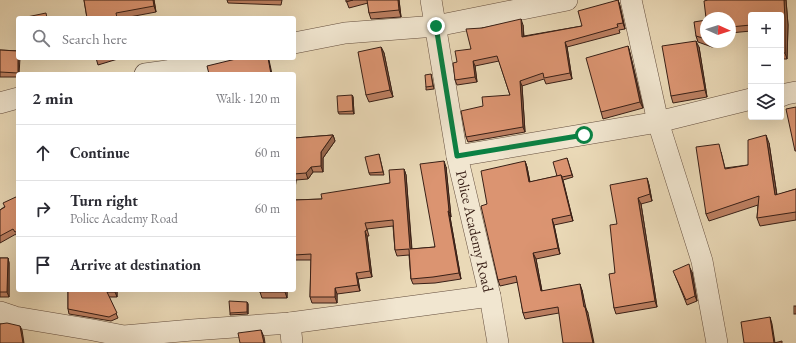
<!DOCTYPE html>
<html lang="en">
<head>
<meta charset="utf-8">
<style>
	body { margin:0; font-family:"EB Garamond",serif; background:#f7f7f7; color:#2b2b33 }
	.controls { position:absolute; right:12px; top:12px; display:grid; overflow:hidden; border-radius:4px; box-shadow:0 4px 16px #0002 }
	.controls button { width:36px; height:36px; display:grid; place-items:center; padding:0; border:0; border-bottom:1px solid #e1e1e2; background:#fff; color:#2b2b33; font:20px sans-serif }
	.compass { position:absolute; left:700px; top:12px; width:36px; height:36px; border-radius:50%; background:#fff; box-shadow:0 4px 16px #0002; rotate:93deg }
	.stop { position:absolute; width:12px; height:12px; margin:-9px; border:3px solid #0b8043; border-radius:50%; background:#fff }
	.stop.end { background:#0b8043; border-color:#fff; box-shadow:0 1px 4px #0008 }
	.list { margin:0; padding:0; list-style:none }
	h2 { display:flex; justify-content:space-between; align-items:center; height:52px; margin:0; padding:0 16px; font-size:17px }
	h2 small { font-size:13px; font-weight:400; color:#7c7c81 }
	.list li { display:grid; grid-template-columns:26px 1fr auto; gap:12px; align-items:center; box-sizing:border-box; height:56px; padding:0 16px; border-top:1px solid #e1e1e2 }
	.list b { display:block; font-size:15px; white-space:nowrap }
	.list p { margin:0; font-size:13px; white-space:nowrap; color:#7c7c81 }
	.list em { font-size:13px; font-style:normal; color:#7c7c81 }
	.icon { flex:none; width:22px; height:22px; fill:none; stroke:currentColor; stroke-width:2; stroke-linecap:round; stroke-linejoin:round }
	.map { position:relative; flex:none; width:796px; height:343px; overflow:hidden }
	.search { position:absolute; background:#fff; box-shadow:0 4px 16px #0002; left:16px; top:16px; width:280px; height:44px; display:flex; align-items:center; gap:10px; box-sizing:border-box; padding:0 14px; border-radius:4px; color:#7c7c81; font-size:15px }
	.panel { position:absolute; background:#fff; box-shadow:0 4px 16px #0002; left:16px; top:72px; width:280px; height:220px; border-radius:4px }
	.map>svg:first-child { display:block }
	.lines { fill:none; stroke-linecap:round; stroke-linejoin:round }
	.minor-casing { stroke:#644e3e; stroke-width:22 }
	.minor { stroke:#f1e6d0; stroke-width:21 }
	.wall { fill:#bc7f61; stroke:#381f16 }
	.shaded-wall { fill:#99684f; stroke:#381f16 }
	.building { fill:#db9471; stroke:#381f16 }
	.route { stroke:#0b8043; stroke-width:5 }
	.labels { text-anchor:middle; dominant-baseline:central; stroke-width:3; stroke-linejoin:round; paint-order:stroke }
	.street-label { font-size:15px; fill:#381f16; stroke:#f1e6d0 }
</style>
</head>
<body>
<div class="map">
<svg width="796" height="343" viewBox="0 0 796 343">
	<rect width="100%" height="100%" fill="#ead9b7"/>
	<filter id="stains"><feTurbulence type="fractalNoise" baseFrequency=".005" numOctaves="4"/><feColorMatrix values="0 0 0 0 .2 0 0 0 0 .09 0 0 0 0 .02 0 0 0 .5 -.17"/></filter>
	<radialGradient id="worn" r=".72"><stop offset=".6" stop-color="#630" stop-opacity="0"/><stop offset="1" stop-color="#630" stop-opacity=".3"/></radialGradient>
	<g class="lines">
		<defs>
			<g id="minor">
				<polyline points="431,0 457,156 490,296 498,343"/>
				<polyline points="631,0 658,122 702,261 717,343"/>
				<polyline points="294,43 345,33 436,26 567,0"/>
				<polyline points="145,74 167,71 221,58"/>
				<polyline points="781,96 786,94 796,92"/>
				<polyline points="0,103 18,98"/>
				<polyline points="457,156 658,122 751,99"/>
				<polyline points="0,312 15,317 93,330 124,336 192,330 290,323 490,296"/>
				<polyline points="290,323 292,343"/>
			</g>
		</defs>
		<!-- minor casing -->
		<use href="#minor" class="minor-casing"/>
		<!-- minor -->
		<use href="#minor" class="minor"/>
	</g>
	<!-- wall -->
	<g class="wall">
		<polygon points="84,0 154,0 156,12 124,18 87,18"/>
		<polygon points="227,0 282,0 281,5 228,3"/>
		<polygon points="346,0 399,0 401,17 371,19 369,13 368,3 349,8"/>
		<polygon points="618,0 620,6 625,29 619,30 620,33 567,47 572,79 546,84 544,79 522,86 525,132 468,142 466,137 483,106 510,95 499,61 475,66 477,82 457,85 455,80 457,62 471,49 482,28 523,25 524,36 582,26"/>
		<polygon points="708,0 786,0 788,25 787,59 781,59 781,15 751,15 751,31 730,33 730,18"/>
		<polygon points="706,20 706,42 723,42 724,45 712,47 698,42 696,36"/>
		<polygon points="628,46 630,53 643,108 603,119 601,112"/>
		<polygon points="381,47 384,53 393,97 369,102 366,95"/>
		<polygon points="699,47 707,97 673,103 671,96"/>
		<polygon points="0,50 18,51 18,77 0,77"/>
		<polygon points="96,58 121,58 98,65"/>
		<polygon points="431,74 434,89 426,90 426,87"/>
		<polygon points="352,95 353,97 354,114 339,114 338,112"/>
		<polygon points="333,135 335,141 323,158 323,172 313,172 308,179 296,180 294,200 294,138"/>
		<polygon points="769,143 777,195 796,189 796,220 760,226 757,218 758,205 709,221 706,214 721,152 725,168 748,165"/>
		<polygon points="379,154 384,175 370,175 369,173"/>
		<polygon points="567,158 573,177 563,180 573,221 554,225 560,254 536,259 542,291 582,290 585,307 588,313 559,313 525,319 523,313 518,282 500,286 498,280 487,204 525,161 527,167 530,182 557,176"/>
		<polygon points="446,167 451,217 450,217 461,279 435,283 413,284 411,279 409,255 397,256 395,250 393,226 367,229 369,236 367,236 372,277 358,279 360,291 337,294 337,303 312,303 310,297 311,260 294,260 294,200 322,199 390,183 404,169 406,175 412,249 435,247"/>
		<polygon points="647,178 649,185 652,201 641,204 657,307 616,314 614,308 617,224"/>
		<polygon points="18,196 18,238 17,238 16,234 0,243 0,210 4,207"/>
		<polygon points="0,258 8,258 9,263 9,297 0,297"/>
		<polygon points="692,272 697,301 687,305 675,275"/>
		<polygon points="68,290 117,290 117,297 109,297 118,318 111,321 69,314 68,309"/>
		<polygon points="260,290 287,290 287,298 262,298 260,292"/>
		<polygon points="247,302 248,304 248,314 230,315 230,313"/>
	</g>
	<!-- shaded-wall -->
	<g class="shaded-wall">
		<polygon points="153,0 154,0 156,12 154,6"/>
		<polygon points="398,0 399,0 401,17 399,10"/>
		<polygon points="618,0 620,6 625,29 623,23"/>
		<polygon points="784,0 786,0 788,25 787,59 785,53"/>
		<polygon points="521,19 523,25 524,42 522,37"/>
		<polygon points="696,41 699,47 707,97 705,90"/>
		<polygon points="565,42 567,47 572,79 570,73"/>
		<polygon points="628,46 630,53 643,108 640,102"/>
		<polygon points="381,47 384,53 393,97 390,90"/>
		<polygon points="18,58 20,58 19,74 18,74"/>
		<polygon points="268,58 269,58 269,60 272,74 271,74"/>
		<polygon points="473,61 475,66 477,82 475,77"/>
		<polygon points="520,81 522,86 525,132 523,127"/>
		<polygon points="352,95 353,97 354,114 353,111"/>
		<polygon points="333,135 335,141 323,158 323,172 321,166 321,152"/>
		<polygon points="766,135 769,143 778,203 775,195"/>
		<polygon points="444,161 446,167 451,217 449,211"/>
		<polygon points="525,161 527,167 531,188 529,182"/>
		<polygon points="311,167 313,172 308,179 306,173"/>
		<polygon points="404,169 406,175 412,255 410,249"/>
		<polygon points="561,175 563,181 573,221 571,215"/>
		<polygon points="294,176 296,180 294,200"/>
		<polygon points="647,178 649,185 652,201 650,194"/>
		<polygon points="638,198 641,204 657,307 655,301"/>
		<polygon points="448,211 450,217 461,279 459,273"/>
		<polygon points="552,219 554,225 560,254 558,248"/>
		<polygon points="365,231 367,236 372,277 370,271"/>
		<polygon points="533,253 536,259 543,297 541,291"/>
		<polygon points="8,258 9,263 9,297 7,292"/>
		<polygon points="690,268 692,272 697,301 695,296"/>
		<polygon points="356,273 358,279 360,291 358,285"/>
		<polygon points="580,284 582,290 587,313 584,307"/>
		<polygon points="335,288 337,294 337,303 335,297"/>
		<polygon points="115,290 117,290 117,297 115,292"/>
		<polygon points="285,290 287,290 287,298 285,292"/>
		<polygon points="247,302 248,304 248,314 247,312"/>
		<polygon points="585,307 588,313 594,343 593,343"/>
		<polygon points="770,317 772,324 775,343 774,343"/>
		<polygon points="20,326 22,330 24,343 23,343"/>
		<polygon points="261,330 264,337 265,343 264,343"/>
	</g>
	<!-- building -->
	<g class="building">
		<polygon points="84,0 153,0 154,6 116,13 117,18 87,18"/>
		<polygon points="346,0 353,0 346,2"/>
		<polygon points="367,0 398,0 399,10 369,13"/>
		<polygon points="618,0 623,23 617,24 618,27 565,42 570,73 544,78 543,73 520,81 523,127 466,137 461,111 483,106 482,97 510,95 497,56 473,61 475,77 455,80 453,63 457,62 455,51 471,49 466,29 482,28 521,19 522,37 582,26 578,11"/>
		<polygon points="708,0 784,0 785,19 785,53 781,53 781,15 751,15 751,25 730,27 730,18 706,18 704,1"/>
		<polygon points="46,13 47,18 22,18"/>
		<polygon points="706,20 706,39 696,36 694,22"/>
		<polygon points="696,41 705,90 671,96 662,46"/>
		<polygon points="628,46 640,102 601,112 586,58"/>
		<polygon points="381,47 390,90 366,95 358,52"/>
		<polygon points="0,50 18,51 18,73 0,72"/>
		<polygon points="240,58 268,58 271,74 208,74 209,74 207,66"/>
		<polygon points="431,74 433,86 426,87 425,75"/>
		<polygon points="352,95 353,111 338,112 337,96"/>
		<polygon points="796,107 796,151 795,151 786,109"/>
		<polygon points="333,135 321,152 321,166 311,167 306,173 294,174 294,138"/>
		<polygon points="766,135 775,195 796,189 796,212 757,218 759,196 706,214 696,147 719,144 725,169 748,165 748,140"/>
		<polygon points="379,154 383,172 369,173 365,157"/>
		<polygon points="567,158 572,175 562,177 561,175 557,176 553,162"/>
		<polygon points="444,161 449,211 448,211 459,273 433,277 411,279 409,249 395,250 393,220 365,223 367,230 365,231 370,271 356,273 358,285 335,288 335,297 310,297 311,254 294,255 294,200 322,199 321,194 390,183 389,170 404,169 410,249 435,247 420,164"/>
		<polygon points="525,161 529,182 561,175 571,215 552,219 558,248 533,253 541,291 580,284 584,307 585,307 593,343 563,343 558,307 523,313 516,276 498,280 481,206 487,204 481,171"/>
		<polygon points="647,178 650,194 638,198 655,301 614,308 609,274 615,273 610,225 617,224 610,185"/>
		<polygon points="18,196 18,231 15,232 13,229 0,236 0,210 5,207 3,203"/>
		<polygon points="0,258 8,258 7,292 0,292"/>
		<polygon points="689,264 690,268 695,296 686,300 673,271"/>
		<polygon points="68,290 115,290 115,292 107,292 117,313 109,317 68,309"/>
		<rect x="260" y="290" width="25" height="2"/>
		<polygon points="229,301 247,302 247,312 230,313"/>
		<rect x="794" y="306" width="2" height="8"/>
		<polygon points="770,317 774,343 744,343 741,322"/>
		<polygon points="7,323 20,326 23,343 0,343 0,324"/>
		<polygon points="261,330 264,343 240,343 238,333"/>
		<polygon points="782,341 782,343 774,343"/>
	</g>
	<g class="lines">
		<!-- route -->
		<polyline class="route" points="436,26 457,156 584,135"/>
	</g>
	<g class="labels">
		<!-- street labels -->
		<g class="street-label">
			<text transform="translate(475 231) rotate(77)">Police Academy Road</text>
		</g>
	</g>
	<rect width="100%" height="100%" filter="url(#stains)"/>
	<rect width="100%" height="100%" fill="url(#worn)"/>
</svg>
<div class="controls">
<button>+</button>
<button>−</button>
<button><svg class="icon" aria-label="layers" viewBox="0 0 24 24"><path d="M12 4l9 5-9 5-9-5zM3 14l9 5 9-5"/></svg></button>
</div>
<svg class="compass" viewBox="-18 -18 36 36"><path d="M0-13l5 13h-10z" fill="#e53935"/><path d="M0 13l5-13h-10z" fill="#7c7c81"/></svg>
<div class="stop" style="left:584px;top:135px"></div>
<div class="stop end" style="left:436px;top:26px"></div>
<div class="search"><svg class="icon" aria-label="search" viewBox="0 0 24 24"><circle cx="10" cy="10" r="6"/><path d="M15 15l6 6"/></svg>Search here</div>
<section class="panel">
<h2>2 min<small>Walk · 120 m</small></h2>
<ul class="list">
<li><svg class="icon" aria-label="ahead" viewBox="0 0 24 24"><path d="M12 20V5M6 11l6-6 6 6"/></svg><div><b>Continue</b></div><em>60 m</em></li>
<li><svg class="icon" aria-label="right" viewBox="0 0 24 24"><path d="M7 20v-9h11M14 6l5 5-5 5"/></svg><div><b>Turn right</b><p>Police Academy Road</p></div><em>60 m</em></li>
<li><svg class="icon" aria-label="arrive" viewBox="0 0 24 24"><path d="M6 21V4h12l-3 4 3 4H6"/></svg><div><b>Arrive at destination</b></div></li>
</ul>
</section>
</div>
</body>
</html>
